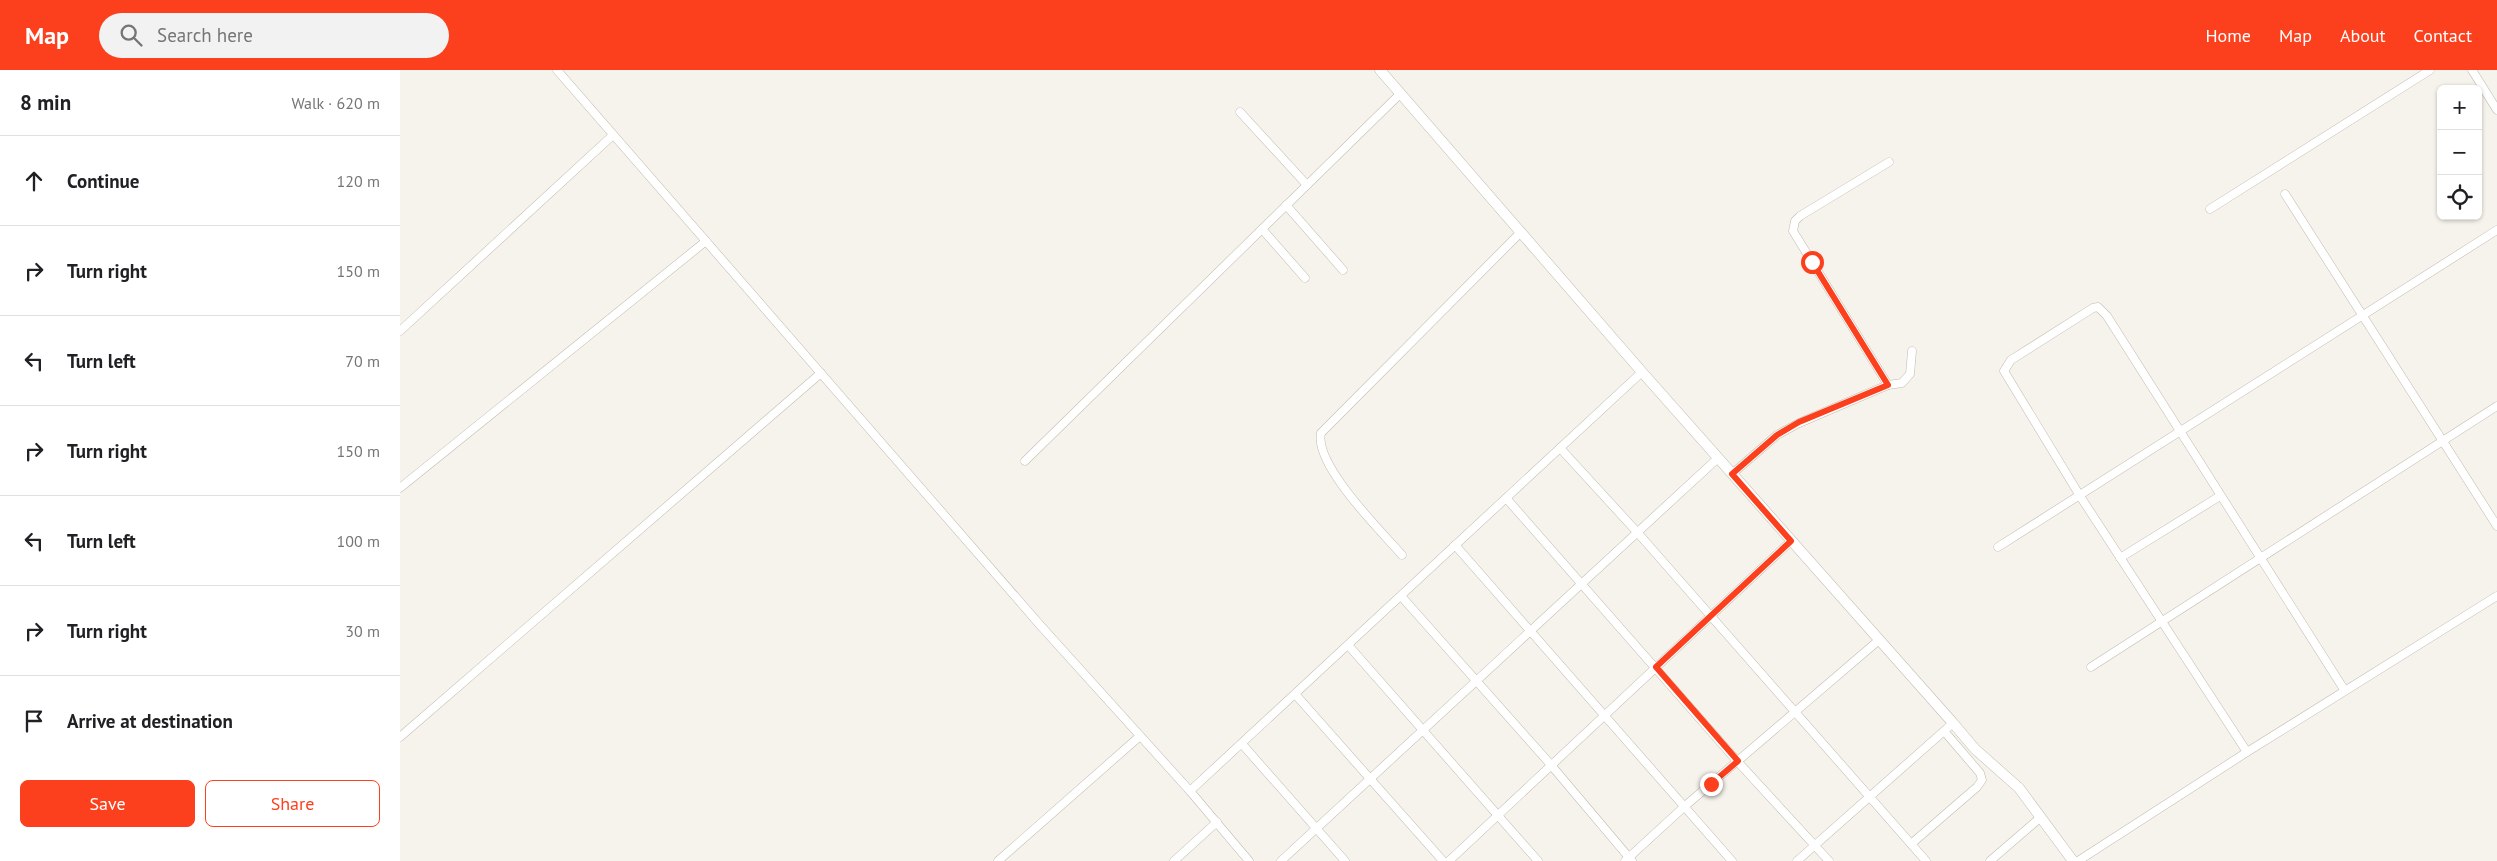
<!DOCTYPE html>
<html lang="en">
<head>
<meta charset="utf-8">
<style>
	body { margin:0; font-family:"PT Sans",sans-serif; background:#f2f2f2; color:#202124 }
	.controls { position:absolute; right:15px; top:15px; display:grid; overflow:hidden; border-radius:8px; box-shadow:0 1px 4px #0004 }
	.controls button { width:45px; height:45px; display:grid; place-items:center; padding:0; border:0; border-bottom:1px solid #e0e0e0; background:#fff; color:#202124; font:25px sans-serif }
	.stop { position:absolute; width:15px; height:15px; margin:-11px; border:4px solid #fc3f1d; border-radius:50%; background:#fff }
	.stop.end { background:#fc3f1d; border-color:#fff; box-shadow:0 1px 5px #0008 }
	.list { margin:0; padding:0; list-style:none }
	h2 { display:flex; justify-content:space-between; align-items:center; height:65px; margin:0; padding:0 20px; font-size:21px }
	h2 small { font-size:16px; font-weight:400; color:#757577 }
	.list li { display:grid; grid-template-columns:32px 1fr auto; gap:15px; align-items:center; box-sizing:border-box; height:90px; padding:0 20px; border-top:1px solid #e0e0e0 }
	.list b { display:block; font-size:19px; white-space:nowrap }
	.list em { font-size:16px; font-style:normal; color:#757577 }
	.actions { display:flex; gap:10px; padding:15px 20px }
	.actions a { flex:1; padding:11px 0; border:1px solid #fc3f1d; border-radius:8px; text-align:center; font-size:18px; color:#fc3f1d }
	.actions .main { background:#fc3f1d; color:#fff }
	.icon { flex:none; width:28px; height:28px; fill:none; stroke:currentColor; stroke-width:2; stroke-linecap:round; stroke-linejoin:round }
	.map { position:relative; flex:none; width:2097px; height:791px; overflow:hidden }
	header { display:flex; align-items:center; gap:30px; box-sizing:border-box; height:70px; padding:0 25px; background:#fc3f1d; color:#fff }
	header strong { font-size:24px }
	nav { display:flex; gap:28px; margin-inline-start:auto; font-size:18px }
	.search { width:350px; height:45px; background:#f2f2f2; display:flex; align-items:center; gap:12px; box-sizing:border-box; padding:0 18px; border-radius:28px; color:#757577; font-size:19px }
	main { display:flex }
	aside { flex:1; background:#fff }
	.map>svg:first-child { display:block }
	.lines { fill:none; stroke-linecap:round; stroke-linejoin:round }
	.minor-casing { stroke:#c2bbae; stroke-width:9 }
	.tertiary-casing { stroke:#c2bbae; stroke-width:11 }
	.minor { stroke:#fff; stroke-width:8 }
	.tertiary { stroke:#fff; stroke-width:10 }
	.route { stroke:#fc3f1d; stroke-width:6 }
</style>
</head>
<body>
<header>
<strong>Map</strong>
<div class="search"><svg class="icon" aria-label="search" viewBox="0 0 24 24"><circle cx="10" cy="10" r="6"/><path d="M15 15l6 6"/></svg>Search here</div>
<nav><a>Home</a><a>Map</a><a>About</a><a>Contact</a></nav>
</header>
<main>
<aside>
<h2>8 min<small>Walk · 620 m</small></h2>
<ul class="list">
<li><svg class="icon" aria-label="ahead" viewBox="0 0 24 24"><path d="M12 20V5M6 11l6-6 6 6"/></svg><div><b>Continue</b></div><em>120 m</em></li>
<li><svg class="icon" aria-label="right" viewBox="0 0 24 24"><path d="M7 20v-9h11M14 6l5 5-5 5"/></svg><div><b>Turn right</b></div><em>150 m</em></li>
<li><svg class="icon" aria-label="left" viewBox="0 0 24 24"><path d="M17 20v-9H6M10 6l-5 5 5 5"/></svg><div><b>Turn left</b></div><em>70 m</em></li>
<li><svg class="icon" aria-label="right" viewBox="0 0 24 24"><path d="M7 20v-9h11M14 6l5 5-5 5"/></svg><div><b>Turn right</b></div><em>150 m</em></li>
<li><svg class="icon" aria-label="left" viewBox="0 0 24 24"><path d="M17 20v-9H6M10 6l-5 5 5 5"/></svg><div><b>Turn left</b></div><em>100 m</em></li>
<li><svg class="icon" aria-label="right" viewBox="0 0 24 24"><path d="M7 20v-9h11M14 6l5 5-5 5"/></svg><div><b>Turn right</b></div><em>30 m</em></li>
<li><svg class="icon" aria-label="arrive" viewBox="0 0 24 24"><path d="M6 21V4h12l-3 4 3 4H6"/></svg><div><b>Arrive at destination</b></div></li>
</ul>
<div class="actions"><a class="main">Save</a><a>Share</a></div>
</aside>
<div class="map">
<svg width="2097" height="791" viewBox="0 0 2097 791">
	<rect width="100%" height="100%" fill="#f6f3ec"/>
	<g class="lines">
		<defs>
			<g id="minor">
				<polyline points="157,0 640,555 790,721 849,791"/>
				<polyline points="2072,0 2097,40"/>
				<polyline points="840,42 907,115"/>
				<polyline points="1885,124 2097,456"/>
				<polyline points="886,135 943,200"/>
				<polyline points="1810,139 2030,0"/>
				<polyline points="862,159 905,208"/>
				<polyline points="0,261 213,65"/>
				<polyline points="1488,315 1393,161 1395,151 1400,146 1489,92"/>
				<polyline points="1160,378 1237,462 1526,791"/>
				<polyline points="625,391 1000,24"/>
				<polyline points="1332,404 1377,365 1399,353 1488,315 1502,313 1510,304 1512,281"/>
				<polyline points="0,418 306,171"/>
				<polyline points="1106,428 1337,691 1429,791"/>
				<polyline points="1055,475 1332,791"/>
				<polyline points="1598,477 2097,160"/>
				<path d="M1002,485c-21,-24 -88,-90 -81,-122l200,-201"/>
				<polyline points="1720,488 1820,426"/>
				<polyline points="1001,526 1151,695 1232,791"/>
				<polyline points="948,575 1138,791"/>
				<polyline points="1691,597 2097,336"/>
				<polyline points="895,624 1043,791"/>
				<polyline points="0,667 421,303"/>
				<polyline points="842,674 945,791"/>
				<polyline points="1847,682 1680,426 1604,301 1611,290 1693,238 1698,237 1707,246 1945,621"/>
				<polyline points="790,721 1242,302"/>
				<polyline points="1511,774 1577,717 1582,710 1580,703 1544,661"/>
				<polyline points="598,791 740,666"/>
				<polyline points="774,791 817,752"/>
				<polyline points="881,791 1318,388"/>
				<polyline points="1049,791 1391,471"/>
				<polyline points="1225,791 1285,736 1479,570"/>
				<polyline points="1397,791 1553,653"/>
				<polyline points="1590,791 1641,747"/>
				<polyline points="1678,791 1847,682 2097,526"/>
			</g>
			<polyline id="tertiary" points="980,0 1242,302 1553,653 1575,679 1619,718 1673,791"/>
		</defs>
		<!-- minor casing -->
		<use href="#minor" class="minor-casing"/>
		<!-- tertiary casing -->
		<use href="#tertiary" class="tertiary-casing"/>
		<!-- minor -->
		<use href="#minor" class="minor"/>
		<!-- tertiary -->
		<use href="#tertiary" class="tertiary"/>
	</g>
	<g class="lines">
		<!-- route -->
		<polyline class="route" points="1311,714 1338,691 1256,597 1391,471 1332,404 1377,365 1399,352 1488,315 1412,192"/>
	</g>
</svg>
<div class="controls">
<button>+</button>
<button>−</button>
<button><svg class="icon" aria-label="locate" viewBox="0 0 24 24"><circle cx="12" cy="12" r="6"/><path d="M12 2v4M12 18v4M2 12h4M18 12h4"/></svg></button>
</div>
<div class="stop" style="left:1412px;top:192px"></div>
<div class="stop end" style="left:1311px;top:714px"></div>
</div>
</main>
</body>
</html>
